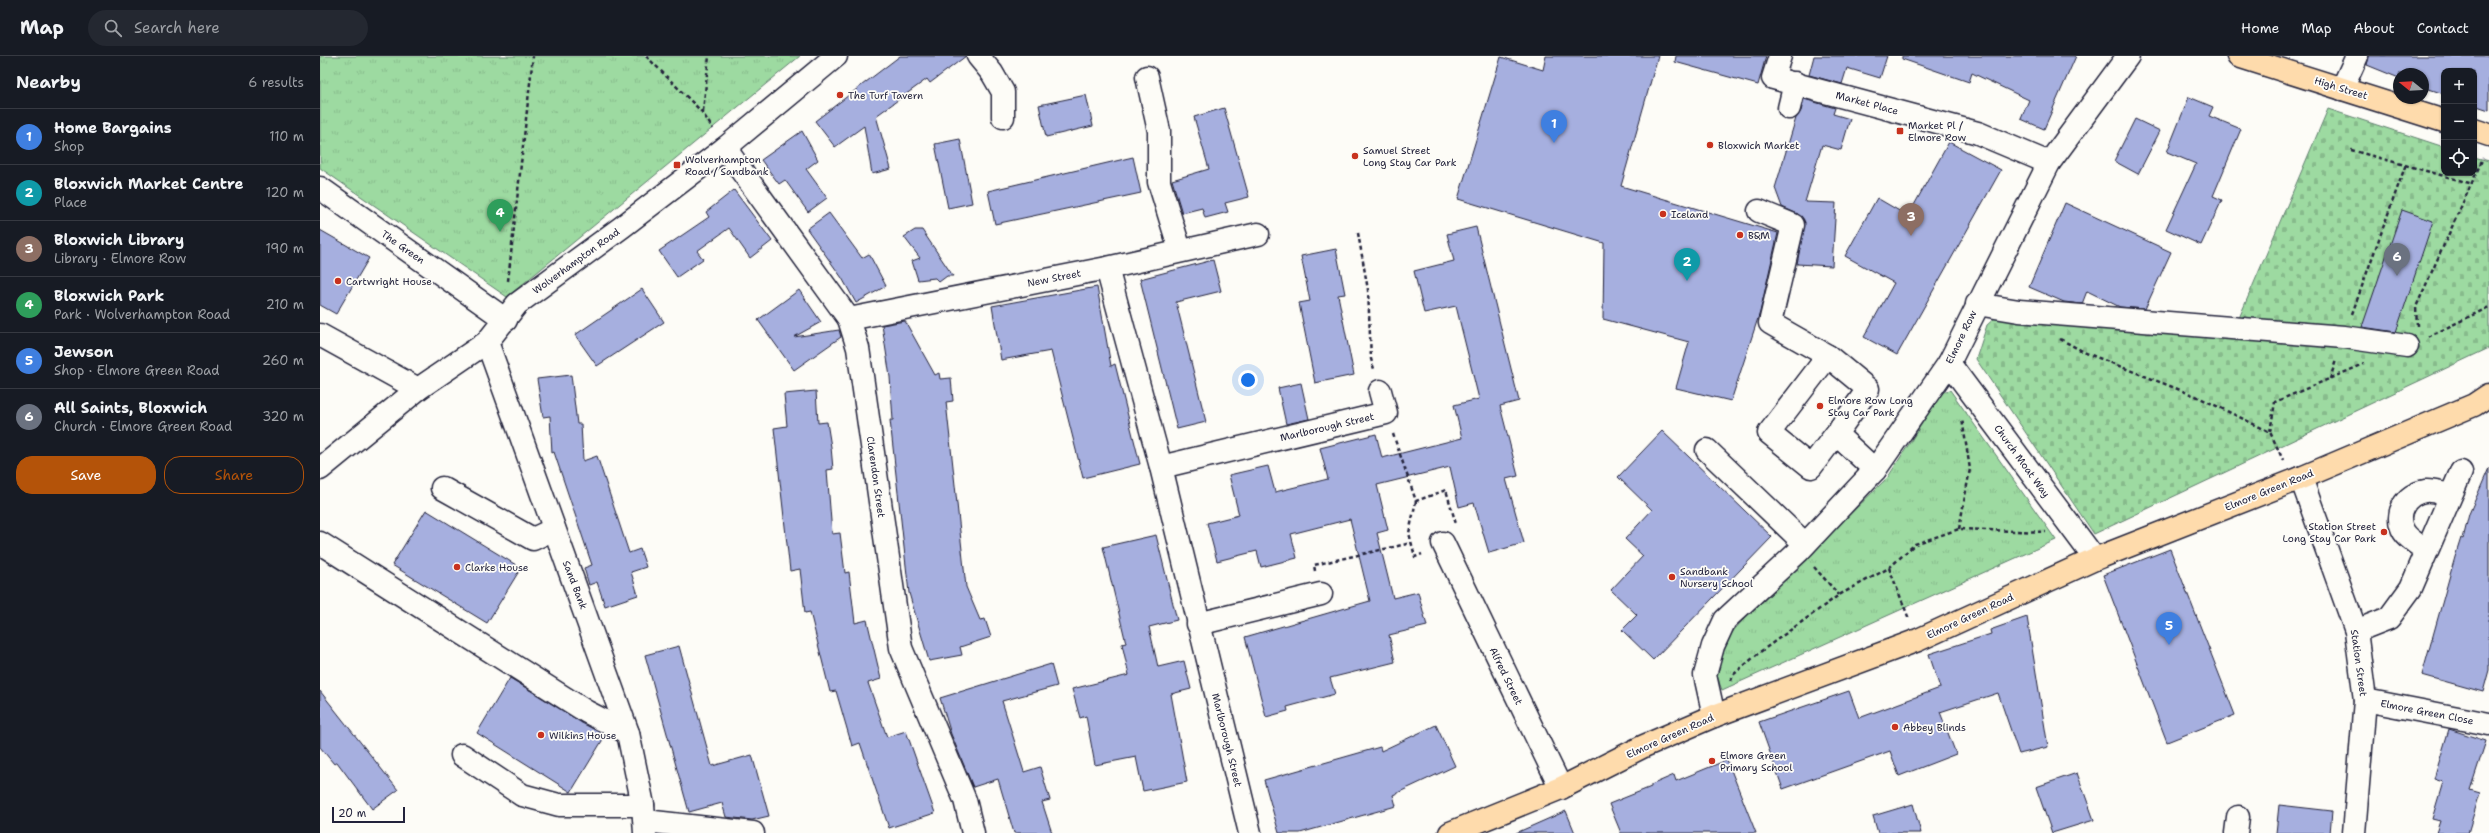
<!DOCTYPE html>
<html lang="en">
<head>
<meta charset="utf-8">
<style>
	body { margin:0; font-family:"Shantell Sans",sans-serif; background:#242831; color:#f1f3f6 }
	.controls { position:absolute; right:12px; top:12px; display:grid; overflow:hidden; border-radius:8px; box-shadow:0 1px 3px #0004 }
	.controls button { width:36px; height:36px; display:grid; place-items:center; padding:0; border:0; border-bottom:1px solid #363941; background:#171b24; color:#f1f3f6; font:20px sans-serif }
	.compass { position:absolute; left:2073px; top:12px; width:36px; height:36px; border-radius:50%; background:#171b24; box-shadow:0 1px 3px #0004; rotate:288deg }
	.scale { position:absolute; left:12px; bottom:10px; width:73px; box-sizing:border-box; padding-left:4px; border:2px solid #22223b; border-top:0; font-size:11px; line-height:14px; white-space:nowrap; color:#22223b; -webkit-text-stroke:3px #fdfcf7; paint-order:stroke }
	.you { position:absolute; left:928px; top:324px; width:14px; height:14px; margin:-10px; border:3px solid #fff; border-radius:50%; background:#1a73e8; box-shadow:0 0 0 6px #1a73e833 }
	.badge { display:grid; place-items:center; width:26px; height:26px; border-radius:50%; background:#b45309; color:#fff; font-size:13px; font-weight:700 }
	.pin { position:absolute; translate:-50% -33px; filter:drop-shadow(0 1px 2px #0008) }
	.pin::after { content:''; position:absolute; top:21px; width:14px; height:12px; background:inherit; clip-path:polygon(0 0,100% 0,50% 100%) }
	.list { margin:0; padding:0; list-style:none }
	h2 { display:flex; justify-content:space-between; align-items:center; height:52px; margin:0; padding:0 16px; font-size:17px }
	h2 small { font-size:13px; font-weight:400; color:#9ea1a6 }
	.list li { display:grid; grid-template-columns:26px 1fr auto; gap:12px; align-items:center; box-sizing:border-box; height:56px; padding:0 16px; border-top:1px solid #363941 }
	.list b { display:block; font-size:15px; white-space:nowrap }
	.list p { margin:0; font-size:13px; white-space:nowrap; color:#9ea1a6 }
	.list em { font-size:13px; font-style:normal; color:#9ea1a6 }
	.actions { display:flex; gap:8px; padding:12px 16px }
	.actions a { flex:1; padding:9px 0; border:1px solid #b45309; border-radius:16px; text-align:center; font-size:14px; color:#b45309 }
	.actions .main { background:#b45309; color:#fff }
	.icon { flex:none; width:22px; height:22px; fill:none; stroke:currentColor; stroke-width:2; stroke-linecap:round; stroke-linejoin:round }
	.map { position:relative; flex:none; width:2169px; height:777px; overflow:hidden }
	header { display:flex; align-items:center; gap:24px; box-sizing:border-box; height:56px; padding:0 20px; background:#171b24; border-bottom:1px solid #363941 }
	header strong { font-size:19px }
	nav { display:flex; gap:22px; margin-inline-start:auto; font-size:14px }
	.search { width:280px; height:36px; background:#242831; display:flex; align-items:center; gap:10px; box-sizing:border-box; padding:0 14px; border-radius:22px; color:#9ea1a6; font-size:15px }
	main { display:flex }
	aside { flex:1; background:#171b24 }
	.map>svg:first-child { display:block }
	.grass { fill:url(#grass-tufts); stroke:#607e6e }
	.cemetery { fill:url(#cemetery-stones); stroke:#607e6e }
	.building { fill:#a6afdf; stroke:#22223b }
	.lines { fill:none; stroke-linecap:round; stroke-linejoin:round }
	.minor-casing { stroke:#22223b; stroke-width:25 }
	.major-casing { stroke:#22223b; stroke-width:25 }
	.highway-casing { stroke:#22223b; stroke-width:25 }
	.path { stroke:#22223b; stroke-width:2.5; stroke-dasharray:4 3; stroke-linecap:butt }
	.minor { stroke:#fdfcf7; stroke-width:22 }
	.major { stroke:#fedbac; stroke-width:22 }
	.highway { stroke:#fedbac; stroke-width:22 }
	.poi-dot { fill:#c8321e; stroke:#fdfcf7; stroke-width:1.5 }
	.labels { text-anchor:middle; dominant-baseline:central; stroke-width:3.5; stroke-linejoin:round; paint-order:stroke }
	.street-label { font-size:10px; fill:#22223b; stroke:#fdfcf7 }
	.poi-label { font-size:10px; fill:#22223b; stroke:#fdfcf7; text-anchor:start }
</style>
</head>
<body>
<header>
<strong>Map</strong>
<div class="search"><svg class="icon" aria-label="search" viewBox="0 0 24 24"><circle cx="10" cy="10" r="6"/><path d="M15 15l6 6"/></svg>Search here</div>
<nav><a>Home</a><a>Map</a><a>About</a><a>Contact</a></nav>
</header>
<main>
<aside>
<h2>Nearby<small>6 results</small></h2>
<ul class="list">
<li><span class="badge" style="background:#3f7fe0">1</span><div><b>Home Bargains</b><p>Shop</p></div><em>110 m</em></li>
<li><span class="badge" style="background:#0f9aa8">2</span><div><b>Bloxwich Market Centre</b><p>Place</p></div><em>120 m</em></li>
<li><span class="badge" style="background:#8d6e63">3</span><div><b>Bloxwich Library</b><p>Library · Elmore Row</p></div><em>190 m</em></li>
<li><span class="badge" style="background:#2e9e5b">4</span><div><b>Bloxwich Park</b><p>Park · Wolverhampton Road</p></div><em>210 m</em></li>
<li><span class="badge" style="background:#3f7fe0">5</span><div><b>Jewson</b><p>Shop · Elmore Green Road</p></div><em>260 m</em></li>
<li><span class="badge" style="background:#6b7280">6</span><div><b>All Saints, Bloxwich</b><p>Church · Elmore Green Road</p></div><em>320 m</em></li>
</ul>
<div class="actions"><a class="main">Save</a><a>Share</a></div>
</aside>
<div class="map">
<svg width="2169" height="777" viewBox="0 0 2169 777">
	<defs>
		<pattern id="grass-tufts" width="24" height="20" patternUnits="userSpaceOnUse"><rect width="24" height="20" fill="#9ddaa1"/><path d="M3 7l-1-3M5 7V3M7 7l1-3M15 17l-1-3M17 17v-4M19 17l1-3" fill="none" stroke="#87bb8c"/></pattern>
		<pattern id="cemetery-stones" width="16" height="16" patternUnits="userSpaceOnUse"><rect width="16" height="16" fill="#9ddaa1"/><path d="M2 7V4a2 2 0 0 1 4 0v3zM10 15v-3a2 2 0 0 1 4 0v3z" fill="#87bb8c"/></pattern>
	</defs>
	<rect width="100%" height="100%" fill="#fdfcf7"/>
	<filter id="ink" filterUnits="userSpaceOnUse"><feTurbulence type="fractalNoise" baseFrequency=".025" numOctaves="2"/><feDisplacementMap in="SourceGraphic" scale="8" xChannelSelector="R" yChannelSelector="G"/><feConvolveMatrix kernelMatrix="1 2 1 2 8 2 1 2 1" color-interpolation-filters="sRGB"/></filter>
	<g filter="url(#ink)">
		<!-- grass -->
		<g class="grass">
			<polygon points="0,0 480,0 187,241 0,112"/>
			<polygon points="1630,334 1736,484 1402,634 1396,618 1408,581 1429,557 1568,421 1622,336"/>
		</g>
		<!-- cemetery -->
		<polygon class="cemetery" points="2008,53 2124,91 2124,117 2154,117 2154,101 2169,105 2169,292 1774,478 1656,303 1667,269 1676,261 1911,281"/>
		<!-- building -->
		<g class="building">
			<polygon points="580,0 646,0 610,27 607,23 556,60 571,113 552,118 544,70 515,91 495,65"/>
			<polygon points="1226,0 1338,0 1301,130 1458,177 1440,256 1411,345 1356,332 1369,286 1283,263 1284,187 1138,143 1181,1 1223,14"/>
			<polygon points="1356,0 1446,0 1438,29 1355,6"/>
			<polygon points="1494,0 1567,0 1560,22 1527,12 1522,28 1489,19"/>
			<polygon points="1582,0 1756,0 1724,73 1701,63 1709,44 1652,17 1649,26 1582,3"/>
			<polygon points="2049,0 2169,0 2169,54 2154,49 2154,15 2124,15 2124,38 2103,31 2103,18 2079,18 2079,22 2047,9"/>
			<polygon points="766,39 773,70 726,81 719,49"/>
			<polygon points="1869,41 1893,51 1889,60 1921,73 1893,140 1902,144 1881,189 1846,173 1876,108 1847,96"/>
			<polygon points="1484,43 1515,52 1513,58 1530,63 1521,94 1502,89 1485,146 1516,147 1512,210 1477,208 1485,166 1478,158 1462,151 1455,132 1476,62 1481,55"/>
			<polygon points="904,52 929,141 905,147 908,156 885,162 882,152 862,157 852,124 889,113 874,61"/>
			<polygon points="1815,63 1840,75 1818,118 1794,105"/>
			<polygon points="482,75 498,104 486,113 507,142 488,156 465,124 459,128 441,104"/>
			<polygon points="640,83 652,147 628,152 615,88"/>
			<polygon points="1629,86 1681,114 1577,299 1544,281 1574,227 1525,200 1557,142 1588,160"/>
			<polygon points="813,101 821,137 675,168 668,135"/>
			<polygon points="414,134 452,185 430,202 409,172 377,195 383,203 357,221 339,195 389,161 386,156"/>
			<polygon points="1745,147 1851,196 1825,253 1800,251 1767,235 1762,248 1744,246 1709,231"/>
			<polygon points="2082,154 2113,165 2076,276 2042,271"/>
			<polygon points="509,157 542,202 549,198 566,230 536,247 522,222 487,173"/>
			<polygon points="1156,171 1199,345 1180,350 1198,420 1186,423 1204,487 1169,497 1154,447 1139,451 1130,411 1057,429 1068,474 1057,477 1073,542 1098,536 1107,570 1069,579 1075,606 1010,622 1015,638 967,651 968,655 946,661 925,581 1050,545 1030,463 971,478 977,502 941,511 937,495 897,505 887,467 919,459 909,419 948,410 955,436 1008,423 1000,392 1056,378 1062,402 1142,382 1134,349 1159,343 1136,250 1104,257 1094,215 1134,205 1127,178"/>
			<polygon points="0,174 49,202 16,258 0,249"/>
			<polygon points="595,174 602,174 633,220 627,220 619,226 615,222 598,224 592,205 600,202 584,181"/>
			<polygon points="1016,193 1025,238 1018,239 1034,319 995,327 979,247 990,245 981,200"/>
			<polygon points="893,204 901,235 856,246 886,366 857,373 820,223"/>
			<polygon points="777,231 791,310 795,308 820,408 763,422 731,295 681,304 672,250"/>
			<polygon points="322,233 344,266 277,310 255,279"/>
			<polygon points="479,234 501,266 474,281 519,274 521,281 474,314 438,264"/>
			<polygon points="585,265 615,319 619,317 620,323 631,322 633,345 626,346 646,531 660,564 665,563 671,581 640,591 642,599 609,605 589,537 570,364 573,364 570,321 562,269"/>
			<polygon points="251,319 257,368 261,368 263,405 277,400 309,497 320,493 326,511 311,516 318,539 285,550 277,526 269,529 264,512 272,509 234,396 232,397 230,360 223,361 217,323"/>
			<polygon points="981,327 989,363 966,368 958,332"/>
			<polygon points="496,335 498,367 507,366 511,391 513,413 507,414 512,478 520,477 525,517 529,516 535,567 547,564 561,623 548,627 567,681 586,675 615,757 569,772 540,687 532,690 516,635 510,636 490,556 485,557 480,513 470,515 454,372 467,370 464,338"/>
			<polygon points="1342,375 1452,481 1333,604 1302,574 1317,559 1291,534 1323,500 1305,483 1332,454 1298,421"/>
			<polygon points="2169,412 2169,614 2163,636 2102,619 2135,501 2141,482 2143,483 2149,458"/>
			<polygon points="106,454 201,512 167,567 72,509"/>
			<polygon points="836,479 857,564 829,571 838,611 864,605 871,633 851,638 867,726 823,735 816,701 775,709 766,660 760,662 752,633 809,619 802,588 806,587 783,491"/>
			<polygon points="1850,493 1915,659 1847,686 1783,519"/>
			<polygon points="1707,561 1728,691 1699,698 1678,637 1620,656 1636,698 1579,720 1570,695 1463,733 1439,666 1529,635 1539,662 1620,632 1609,598 1671,578 1670,574"/>
			<polygon points="359,590 392,710 432,699 449,760 432,764 406,761 402,747 369,756 325,599"/>
			<polygon points="731,608 737,630 682,645 704,716 720,711 730,744 722,746 732,777 694,777 678,723 653,731 631,678 620,642"/>
			<polygon points="190,622 285,680 251,736 157,677"/>
			<polygon points="0,635 78,734 52,753 17,706 14,708 0,691"/>
			<polygon points="1116,669 1135,710 1073,739 1076,750 980,777 959,777 944,724 1060,691 1061,695"/>
			<polygon points="2129,673 2166,685 2150,734 2160,737 2148,777 2116,777 2120,765 2112,763 2123,726 2114,723"/>
			<polygon points="1407,704 1436,777 1301,777 1289,748 1331,731 1331,729 1354,719 1356,725"/>
			<polygon points="1757,717 1774,764 1732,777 1716,731"/>
			<polygon points="1593,748 1601,777 1558,777 1553,760"/>
			<polygon points="1959,749 2012,755 2010,777 1956,777"/>
			<polygon points="1246,755 1255,777 1196,777"/>
		</g>
		<g class="lines">
			<defs>
				<g id="minor">
					<polyline points="658,0 672,17 683,36 683,61"/>
					<polyline points="1460,0 1453,22 1658,77 1729,107"/>
					<polyline points="827,21 839,75 839,126 860,194"/>
					<polyline points="2022,33 2037,0"/>
					<polyline points="1469,52 1475,27"/>
					<polyline points="405,92 529,263 538,292 581,592 645,744 653,777"/>
					<polyline points="0,132 186,264"/>
					<polyline points="1439,155 1473,169 1450,267 1508,300"/>
					<polyline points="787,212 841,411 930,777"/>
					<polyline points="1657,248 1699,255 2024,281 2087,290"/>
					<polyline points="529,263 787,212 938,178"/>
					<polyline points="0,279 98,333"/>
					<polyline points="167,286 308,677 323,749 325,777"/>
					<polyline points="1629,307 1775,503"/>
					<polyline points="1516,378 1548,333 1508,300 1449,377 1491,411 1516,378 1555,414"/>
					<polyline points="1387,394 1485,488"/>
					<polyline points="841,411 1066,357 1060,335"/>
					<polyline points="0,413 98,333 167,286 197,248 302,171 405,92 516,0"/>
					<polyline points="1981,422 2036,575 2045,644 2034,777"/>
					<polyline points="122,432 213,483 234,473"/>
					<polyline points="0,487 267,656 308,677"/>
					<polyline points="1123,487 1241,732"/>
					<path d="M2106,494c-7,-5 -17,-10 -22,-18 -11,-18 2,-38 21,-41 8,-1 18,3 25,4"/>
					<polyline points="878,568 1001,538"/>
					<polyline points="2036,575 2069,562 2091,532 2141,416"/>
					<polyline points="2045,644 2169,668"/>
					<polyline points="1394,660 1385,619 1393,590 1405,564 1479,495 1555,414 1629,307 1729,107 1808,0"/>
					<polyline points="142,699 202,739 239,749 323,749"/>
					<polyline points="325,765 433,777"/>
					<polyline points="1916,777 1918,761"/>
				</g>
				<polyline id="major" points="1130,777 1241,732 1324,690 1394,660 1598,584 1775,503 1981,422 2154,349 2169,339"/>
				<g id="highway">
					<polyline points="1918,0 2124,65"/>
					<polyline points="2154,74 2169,79"/>
				</g>
			</defs>
			<!-- minor casing -->
			<use href="#minor" class="minor-casing"/>
			<!-- major casing -->
			<use href="#major" class="major-casing"/>
			<!-- highway casing -->
			<use href="#highway" class="highway-casing"/>
			<!-- path -->
			<g class="path">
				<polyline points="326,0 382,56 393,73"/>
				<polyline points="383,55 389,0"/>
				<polyline points="2031,94 2153,128"/>
				<polyline points="1038,177 1048,234 1051,303 1054,313"/>
				<polyline points="188,225 213,0"/>
				<polyline points="2032,258 2086,108"/>
				<polyline points="2097,270 2096,251 2163,102"/>
				<polyline points="2108,281 2169,251"/>
				<polyline points="1740,283 1766,297 1878,341 1950,376 1963,404"/>
				<polyline points="2010,323 2016,304"/>
				<polyline points="1950,376 1955,346 2044,308"/>
				<polyline points="1073,378 1096,445 1126,434 1136,468"/>
				<polyline points="1096,445 1089,477 1095,501 1102,498"/>
				<polyline points="1639,473 1650,413 1642,363"/>
				<polyline points="1494,511 1519,539"/>
				<polyline points="1569,512 1589,563"/>
				<polyline points="995,515 994,509 1091,487"/>
				<polyline points="1411,625 1413,619 1440,596 1519,539 1569,512 1595,488 1639,473 1726,476"/>
			</g>
			<!-- minor -->
			<use href="#minor" class="minor"/>
			<!-- major -->
			<use href="#major" class="major"/>
			<!-- highway -->
			<use href="#highway" class="highway"/>
		</g>
	</g>
	<!-- markers -->
	<g class="poi-dot">
		<circle cx="520" cy="39" r="4"/>
		<rect x="1576" y="71" width="8" height="8" rx="2"/>
		<circle cx="1390" cy="89" r="4"/>
		<circle cx="1035" cy="100" r="4"/>
		<rect x="353" y="105" width="8" height="8" rx="2"/>
		<circle cx="1343" cy="158" r="4"/>
		<circle cx="1420" cy="179" r="4"/>
		<circle cx="18" cy="225" r="4"/>
		<circle cx="1500" cy="350" r="4"/>
		<circle cx="2064" cy="476" r="4"/>
		<circle cx="137" cy="511" r="4"/>
		<circle cx="1352" cy="521" r="4"/>
		<circle cx="1575" cy="671" r="4"/>
		<circle cx="221" cy="679" r="4"/>
		<circle cx="1392" cy="705" r="4"/>
	</g>
	<g class="labels">
		<!-- street labels -->
		<g class="street-label">
			<text transform="translate(2021 32) rotate(17)">High Street</text>
			<text transform="translate(1547 47) rotate(15)">Market Place</text>
			<text transform="translate(83 191) rotate(35)">The Green</text>
			<text transform="translate(256 205) rotate(-36)">Wolverhampton Road</text>
			<text transform="translate(734 222) rotate(-11)">New Street</text>
			<text transform="translate(1641 281) rotate(-64)">Elmore Row</text>
			<text transform="translate(1007 371) rotate(-13)">Marlborough Street</text>
			<text transform="translate(1702 405) rotate(54)">Church Moat Way</text>
			<text transform="translate(556 421) rotate(82)">Clarendon Street</text>
			<text transform="translate(1949 434) rotate(-22)">Elmore Green Road</text>
			<text transform="translate(255 529) rotate(69)">Sand Bank</text>
			<text transform="translate(1650 560) rotate(-25)">Elmore Green Road</text>
			<text transform="translate(2039 607) rotate(82)">Station Street</text>
			<text transform="translate(1186 620) rotate(64)">Alfred Street</text>
			<text transform="translate(2107 656) rotate(11)">Elmore Green Close</text>
			<text transform="translate(1350 680) rotate(-24)">Elmore Green Road</text>
			<text transform="translate(907 684) rotate(76)">Marlborough Street</text>
		</g>
		<!-- poi labels -->
		<g class="poi-label">
			<text x="528" y="39">The Turf Tavern</text>
			<text x="1588" y="69">Market Pl /<tspan x="1588" dy="12">Elmore Row</tspan></text>
			<text x="1398" y="89">Bloxwich Market</text>
			<text x="1043" y="94">Samuel Street<tspan x="1043" dy="12">Long Stay Car Park</tspan></text>
			<text x="365" y="103">Wolverhampton<tspan x="365" dy="12">Road / Sandbank</tspan></text>
			<text x="1351" y="158">Iceland</text>
			<text x="1428" y="179">B&amp;M</text>
			<text x="26" y="225">Cartwright House</text>
			<text x="1508" y="344">Elmore Row Long<tspan x="1508" dy="12">Stay Car Park</tspan></text>
			<text x="2056" y="470" text-anchor="end">Station Street<tspan x="2056" dy="12">Long Stay Car Park</tspan></text>
			<text x="145" y="511">Clarke House</text>
			<text x="1360" y="515">Sandbank<tspan x="1360" dy="12">Nursery School</tspan></text>
			<text x="1583" y="671">Abbey Blinds</text>
			<text x="229" y="679">Wilkins House</text>
			<text x="1400" y="699">Elmore Green<tspan x="1400" dy="12">Primary School</tspan></text>
		</g>
	</g>
</svg>
<div class="controls">
<button>+</button>
<button>−</button>
<button><svg class="icon" aria-label="locate" viewBox="0 0 24 24"><circle cx="12" cy="12" r="6"/><path d="M12 2v4M12 18v4M2 12h4M18 12h4"/></svg></button>
</div>
<svg class="compass" viewBox="-18 -18 36 36"><path d="M0-13l5 13h-10z" fill="#e53935"/><path d="M0 13l5-13h-10z" fill="#9ea1a6"/></svg>
<div class="scale">20 m</div>
<div class="you"></div>
<div class="pin badge" style="left:1234px;top:87px;background:#3f7fe0">1</div>
<div class="pin badge" style="left:1367px;top:225px;background:#0f9aa8">2</div>
<div class="pin badge" style="left:1591px;top:180px;background:#8d6e63">3</div>
<div class="pin badge" style="left:180px;top:176px;background:#2e9e5b">4</div>
<div class="pin badge" style="left:1849px;top:589px;background:#3f7fe0">5</div>
<div class="pin badge" style="left:2077px;top:220px;background:#6b7280">6</div>
</div>
</main>
</body>
</html>
